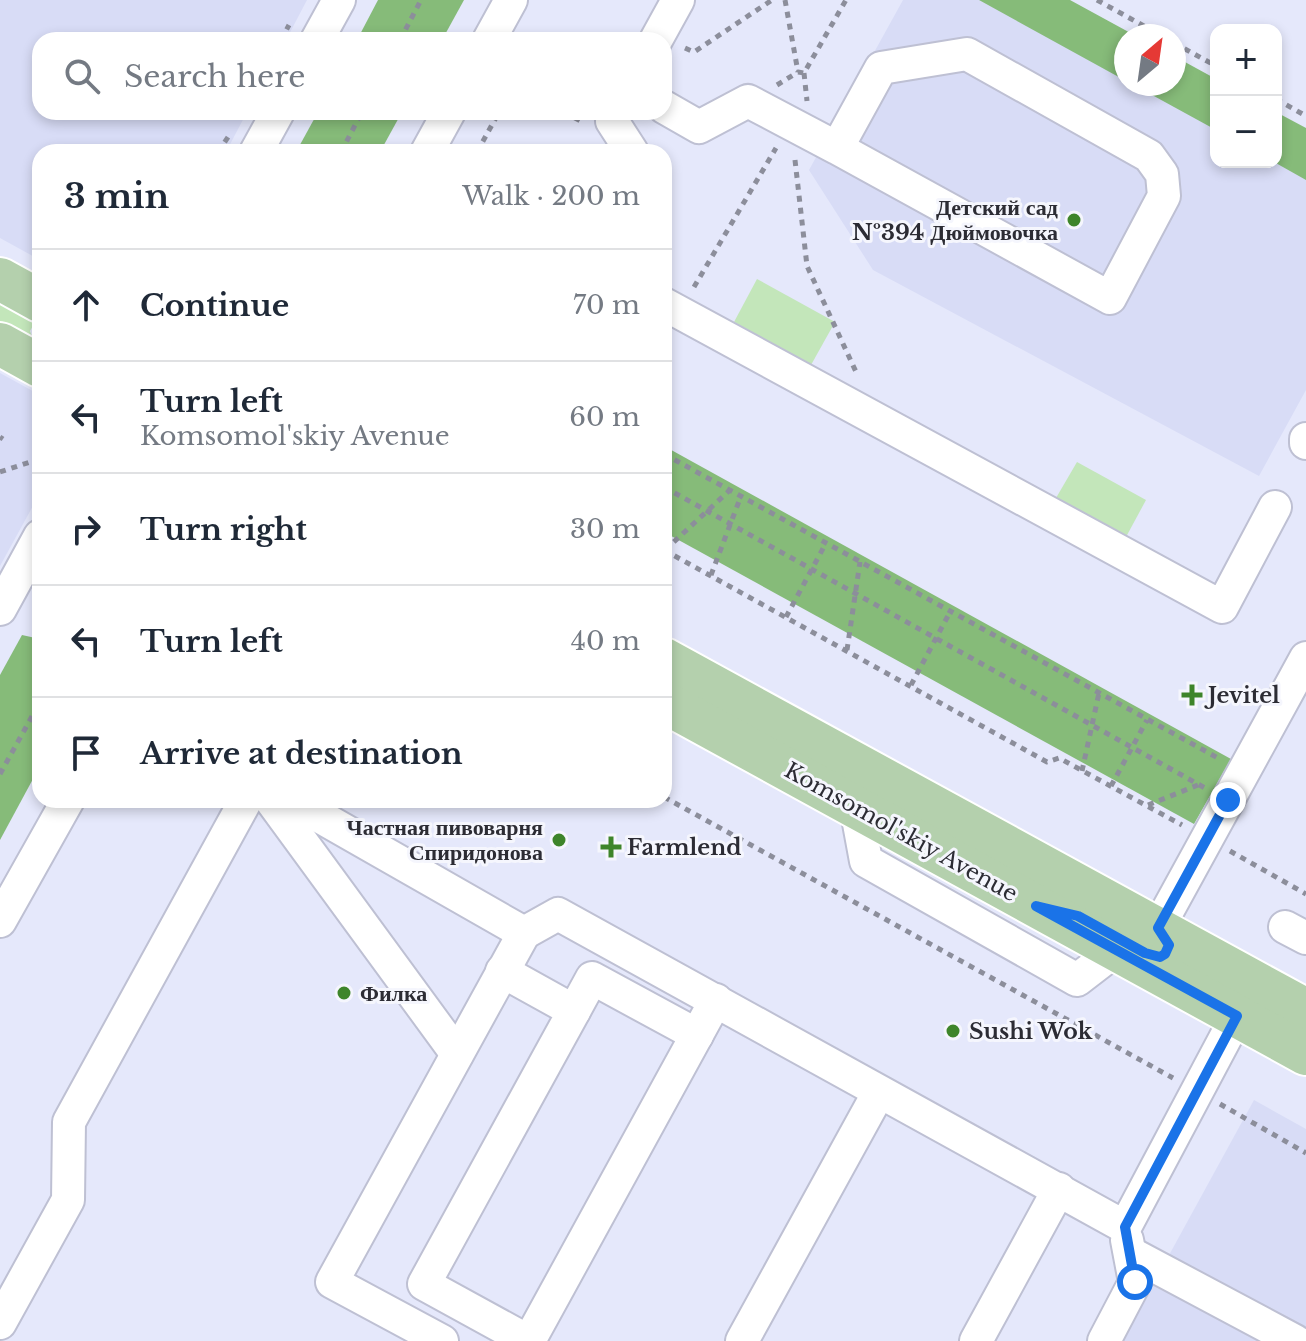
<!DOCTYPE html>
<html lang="en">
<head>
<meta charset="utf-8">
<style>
	body { margin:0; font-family:"Libre Baskerville",serif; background:#f6f6f7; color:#1f2937 }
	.controls { position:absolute; right:24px; top:24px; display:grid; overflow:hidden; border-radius:16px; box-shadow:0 4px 12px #0003 }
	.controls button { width:72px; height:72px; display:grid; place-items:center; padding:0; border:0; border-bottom:2px solid #e0e1e3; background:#fff; color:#1f2937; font:40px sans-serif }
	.compass { position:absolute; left:1114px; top:24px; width:72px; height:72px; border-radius:50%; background:#fff; box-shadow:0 4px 12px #0003; rotate:29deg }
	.stop { position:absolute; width:24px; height:24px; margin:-18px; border:6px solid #1a73e8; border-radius:50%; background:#fff }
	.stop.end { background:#1a73e8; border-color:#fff; box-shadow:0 2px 8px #0008 }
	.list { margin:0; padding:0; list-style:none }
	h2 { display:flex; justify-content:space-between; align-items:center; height:104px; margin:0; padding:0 32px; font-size:34px }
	h2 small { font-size:26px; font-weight:400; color:#747a83 }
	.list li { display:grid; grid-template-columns:52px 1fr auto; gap:24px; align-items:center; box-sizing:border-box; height:112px; padding:0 32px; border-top:2px solid #e0e1e3 }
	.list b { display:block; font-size:30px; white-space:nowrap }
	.list p { margin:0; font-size:26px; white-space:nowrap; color:#747a83 }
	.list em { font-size:26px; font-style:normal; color:#747a83 }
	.icon { flex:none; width:44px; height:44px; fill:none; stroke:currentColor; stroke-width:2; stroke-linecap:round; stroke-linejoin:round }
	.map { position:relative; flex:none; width:1306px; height:1341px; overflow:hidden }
	.search { position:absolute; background:#fff; box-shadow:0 4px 12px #0003; left:32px; top:32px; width:640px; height:88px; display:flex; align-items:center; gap:20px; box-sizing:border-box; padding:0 28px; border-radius:24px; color:#747a83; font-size:30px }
	.panel { position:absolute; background:#fff; box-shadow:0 4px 12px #0003; left:32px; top:144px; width:640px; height:664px; border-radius:24px }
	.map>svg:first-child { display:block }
	.built { fill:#d8dcf6 }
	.green { fill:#c3e6ba }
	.forest { fill:#86bb79 }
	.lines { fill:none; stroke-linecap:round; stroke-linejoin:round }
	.minor-casing { stroke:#bec0d3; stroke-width:36 }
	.major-casing { stroke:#fff; stroke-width:46 }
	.path { stroke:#8c8e9b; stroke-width:5; stroke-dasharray:6 6; stroke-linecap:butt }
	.minor { stroke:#fff; stroke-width:32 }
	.major { stroke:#b4d0ad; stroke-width:42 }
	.route { stroke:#1a73e8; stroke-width:10 }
	.poi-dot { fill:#3e852a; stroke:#f5f6fd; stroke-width:3 }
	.labels { text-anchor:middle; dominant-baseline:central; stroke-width:6; stroke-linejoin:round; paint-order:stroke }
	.poi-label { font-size:22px; font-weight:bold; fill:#2c2c34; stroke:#f5f6fd; text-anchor:start }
	.street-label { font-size:22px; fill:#2c2c34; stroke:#f5f6fd }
</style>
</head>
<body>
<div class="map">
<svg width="1306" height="1341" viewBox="0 0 1306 1341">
	<rect width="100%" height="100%" fill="#e5e8fb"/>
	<!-- built -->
	<g class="built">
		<polygon points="0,0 307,0 286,40 40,40 40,112 247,112 226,152 40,152 40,260 0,238"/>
		<polygon points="903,0 995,0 1126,72 1126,84 1148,84 1216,121 1216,162 1276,162 1306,170 1306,390 1259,476 873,270 809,170"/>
		<polygon points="0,373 40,395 40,493 0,566"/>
		<polygon points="1254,1100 1306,1129 1306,1341 1122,1341"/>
	</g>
	<!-- green -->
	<g class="green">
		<polygon points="757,279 835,322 811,365 734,322"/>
		<polygon points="0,296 40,321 34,324 30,331 34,342 0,323"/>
		<polygon points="1077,462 1146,500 1126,537 1056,498"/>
	</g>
	<!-- forest -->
	<g class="forest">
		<polygon points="378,0 464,0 442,40 357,40"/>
		<polygon points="979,0 1070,0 1136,36 1126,36 1126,81"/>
		<polygon points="1174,56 1216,79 1216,130 1132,84 1174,84"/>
		<polygon points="318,112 402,112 380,152 296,152"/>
		<polygon points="1276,112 1306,128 1306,180 1274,162 1276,162"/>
		<polygon points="664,446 1231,759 1194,824 664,532"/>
		<polygon points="22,635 40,639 40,766 0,840 0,675"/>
	</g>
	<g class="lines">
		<defs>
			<g id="minor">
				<polyline points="317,40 339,0"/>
				<polyline points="489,40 511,0"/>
				<polyline points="656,40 678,0"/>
				<polyline points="664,107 699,127 748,101 837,148 881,68 967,54 1149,156 1162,174 1164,196 1110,298 837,148"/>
				<polyline points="612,121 632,152"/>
				<polyline points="256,152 278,112"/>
				<polyline points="427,152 449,112"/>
				<polyline points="664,304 1222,607 1275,507"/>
				<polyline points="1306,439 1306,443"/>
				<polyline points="0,609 40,536"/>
				<polyline points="271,800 457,1054"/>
				<polyline points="291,800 524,933 558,914 1125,1227 1237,1016"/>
				<polyline points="856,807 866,861 1077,980 1116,950"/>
				<polyline points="0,921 68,800"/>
				<polyline points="1285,927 1306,938"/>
				<polyline points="1158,928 1306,658"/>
				<polyline points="502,971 574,1011 424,1284 528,1341"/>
				<polyline points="574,1011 592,978 697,1035"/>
				<polyline points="1130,1253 1295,1341"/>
				<polyline points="0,1323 68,1200 69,1122 246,800"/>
				<polyline points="442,1341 332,1282 524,933"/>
				<polyline points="529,1341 716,1000"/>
				<polyline points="742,1341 879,1092"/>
				<polyline points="976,1341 1059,1189"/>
				<polyline points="1104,1341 1135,1282 1127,1240"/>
			</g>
			<g id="major">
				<polyline points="0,279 40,301"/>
				<polyline points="0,344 40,366"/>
				<polyline points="664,659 1306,1010"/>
				<polyline points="664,702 1306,1054"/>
			</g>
		</defs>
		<!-- minor casing -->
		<use href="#minor" class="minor-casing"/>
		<!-- major casing -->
		<use href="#major" class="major-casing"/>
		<!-- path -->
		<g class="path">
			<polyline points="785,0 798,72"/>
			<polyline points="1097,0 1162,36"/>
			<polyline points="281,40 289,25"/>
			<polyline points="400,40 421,0"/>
			<polyline points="1174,43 1216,66"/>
			<polyline points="685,48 694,52 772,0"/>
			<polyline points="804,73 807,101"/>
			<polyline points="777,85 798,72 804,73 846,0"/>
			<polyline points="1276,99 1306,116"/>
			<polyline points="564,112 584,123"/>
			<polyline points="218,152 230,134"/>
			<polyline points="341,152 362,112"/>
			<polyline points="477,152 499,112"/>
			<polyline points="795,160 807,266 857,374"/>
			<polyline points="694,287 776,148"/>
			<polyline points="0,437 3,439"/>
			<polyline points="664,454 1218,758"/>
			<polyline points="0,472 39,459"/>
			<polyline points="664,487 1205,788"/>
			<polyline points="664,550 1047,762 1059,758 1182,825"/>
			<polyline points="665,550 730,490"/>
			<polyline points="711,575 741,496"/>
			<polyline points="786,617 826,543"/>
			<polyline points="847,650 860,562"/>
			<polyline points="911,685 950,612"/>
			<polyline points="1082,771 1099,693"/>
			<polyline points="0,774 40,702"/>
			<polyline points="1111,786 1147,720"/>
			<polyline points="664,797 1173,1078"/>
			<polyline points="1148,805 1198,785"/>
			<polyline points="1230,851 1306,894"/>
			<polyline points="1220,1104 1306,1153"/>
		</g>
		<!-- minor -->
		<use href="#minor" class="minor"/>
		<!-- major -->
		<use href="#major" class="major"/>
	</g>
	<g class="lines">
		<!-- route -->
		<polyline class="route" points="1135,1282 1125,1227 1237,1016 1036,906 1078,916 1145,953 1160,957 1165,954 1169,945 1158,928 1228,800"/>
	</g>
	<!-- markers -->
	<g class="poi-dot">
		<circle cx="1074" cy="220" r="8"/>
		<path d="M1188 683h8v8h8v8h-8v8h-8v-8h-8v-8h8z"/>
		<circle cx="559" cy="840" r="8"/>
		<path d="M607 835h8v8h8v8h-8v8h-8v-8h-8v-8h8z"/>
		<circle cx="344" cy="993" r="8"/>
		<circle cx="953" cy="1031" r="8"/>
	</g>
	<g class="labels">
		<!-- poi labels -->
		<g class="poi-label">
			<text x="1058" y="207" text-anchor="end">Детский сад<tspan x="1058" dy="25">№394 Дюймовочка</tspan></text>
			<text x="1208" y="695">Jevitel</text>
			<text x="543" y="827" text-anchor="end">Частная пивоварня<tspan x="543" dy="25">Спиридонова</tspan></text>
			<text x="627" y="847">Farmlend</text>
			<text x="360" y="993">Филка</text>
			<text x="969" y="1031">Sushi Wok</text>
		</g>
		<!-- street labels -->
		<g class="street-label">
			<text transform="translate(901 832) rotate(29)">Komsomol'skiy Avenue</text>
		</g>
	</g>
</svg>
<div class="controls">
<button>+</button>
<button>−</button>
</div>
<svg class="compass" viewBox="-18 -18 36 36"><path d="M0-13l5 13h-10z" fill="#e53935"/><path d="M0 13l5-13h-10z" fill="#747a83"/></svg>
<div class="stop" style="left:1135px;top:1282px"></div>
<div class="stop end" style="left:1228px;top:800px"></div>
<div class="search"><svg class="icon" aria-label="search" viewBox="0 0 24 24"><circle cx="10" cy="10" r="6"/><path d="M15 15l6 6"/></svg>Search here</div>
<section class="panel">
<h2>3 min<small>Walk · 200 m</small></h2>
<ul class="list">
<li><svg class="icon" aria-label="ahead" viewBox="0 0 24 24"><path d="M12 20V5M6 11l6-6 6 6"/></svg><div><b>Continue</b></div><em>70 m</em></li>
<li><svg class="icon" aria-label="left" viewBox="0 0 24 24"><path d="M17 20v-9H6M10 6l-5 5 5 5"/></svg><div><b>Turn left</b><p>Komsomol'skiy Avenue</p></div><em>60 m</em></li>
<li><svg class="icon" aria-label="right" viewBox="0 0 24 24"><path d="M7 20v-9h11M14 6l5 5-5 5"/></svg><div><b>Turn right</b></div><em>30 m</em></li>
<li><svg class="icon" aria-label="left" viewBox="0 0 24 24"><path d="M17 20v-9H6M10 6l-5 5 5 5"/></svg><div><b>Turn left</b></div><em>40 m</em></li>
<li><svg class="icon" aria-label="arrive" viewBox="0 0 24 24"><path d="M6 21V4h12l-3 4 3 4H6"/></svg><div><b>Arrive at destination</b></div></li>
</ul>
</section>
</div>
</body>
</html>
